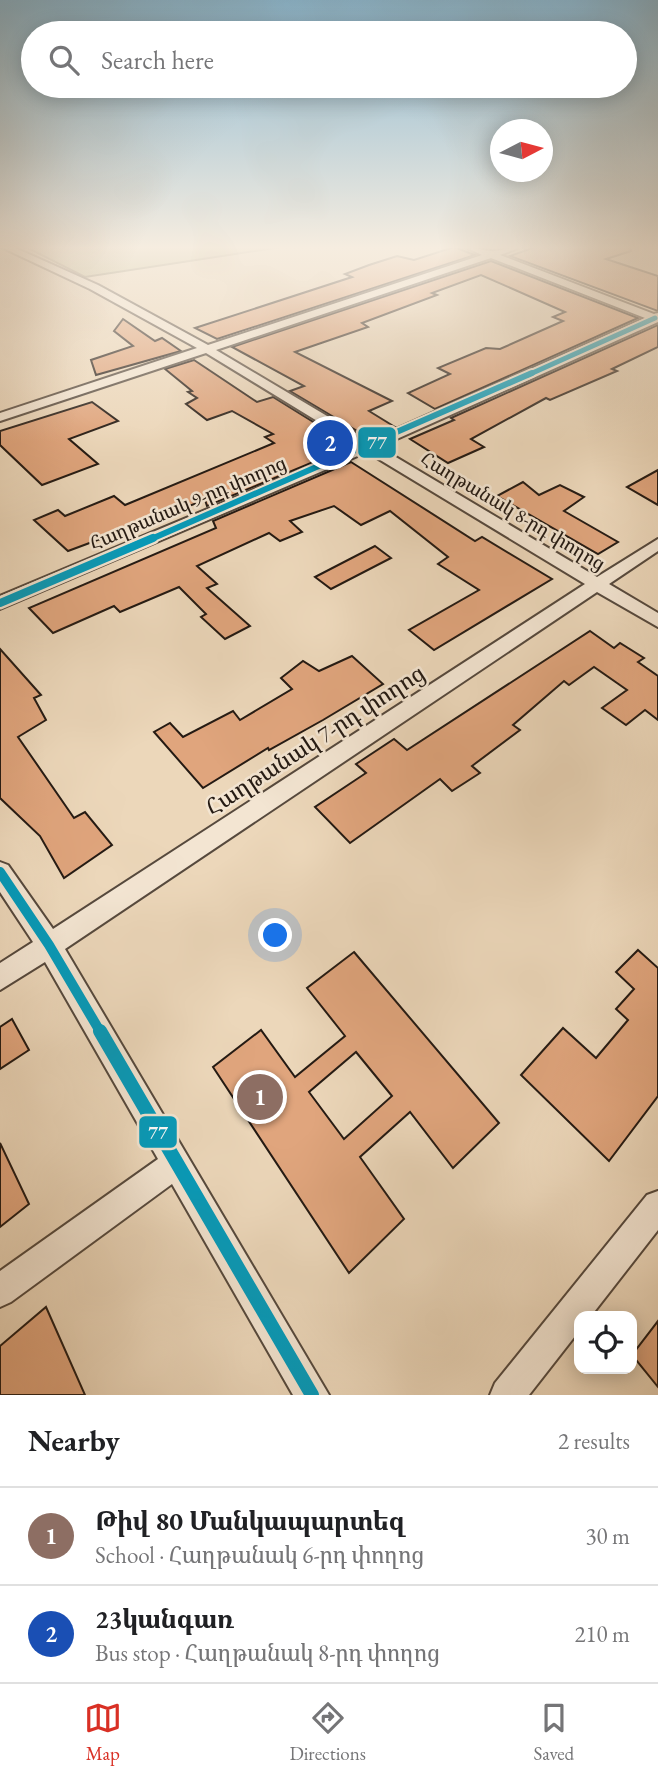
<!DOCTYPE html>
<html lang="en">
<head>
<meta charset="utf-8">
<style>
	body { margin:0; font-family:"EB Garamond","Noto Serif Armenian",serif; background:#f6f6f6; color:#202124 }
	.controls { position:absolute; right:21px; bottom:21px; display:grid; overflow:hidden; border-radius:14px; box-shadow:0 4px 18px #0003 }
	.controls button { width:63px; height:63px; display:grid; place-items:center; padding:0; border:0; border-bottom:2px solid #e0e0e0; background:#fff; color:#202124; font:35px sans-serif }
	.compass { position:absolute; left:490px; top:119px; width:63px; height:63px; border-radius:50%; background:#fff; box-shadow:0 4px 18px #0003; rotate:84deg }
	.you { position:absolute; left:276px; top:936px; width:24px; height:24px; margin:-18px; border:5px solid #fff; border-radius:50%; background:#1a73e8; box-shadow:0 0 0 10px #1a73e833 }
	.badge { display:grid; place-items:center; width:46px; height:46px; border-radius:50%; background:#d93025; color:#fff; font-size:23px; font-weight:700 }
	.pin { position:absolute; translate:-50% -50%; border:4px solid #fff; box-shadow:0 2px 7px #0006 }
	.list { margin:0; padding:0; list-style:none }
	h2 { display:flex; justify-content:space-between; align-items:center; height:91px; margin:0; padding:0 28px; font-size:30px }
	h2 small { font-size:23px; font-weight:400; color:#757577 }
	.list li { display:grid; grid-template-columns:46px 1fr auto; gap:21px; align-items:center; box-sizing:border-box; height:98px; padding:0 28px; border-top:2px solid #e0e0e0 }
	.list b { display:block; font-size:26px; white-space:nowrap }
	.list p { margin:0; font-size:23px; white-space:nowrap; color:#757577 }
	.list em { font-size:23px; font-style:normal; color:#757577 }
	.icon { flex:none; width:38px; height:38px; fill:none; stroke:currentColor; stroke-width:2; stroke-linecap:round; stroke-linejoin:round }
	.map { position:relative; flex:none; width:658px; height:1395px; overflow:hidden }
	.search { position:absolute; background:#fff; box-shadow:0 4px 18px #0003; left:21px; right:21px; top:21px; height:77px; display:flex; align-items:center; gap:18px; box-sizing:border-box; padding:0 24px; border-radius:38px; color:#757577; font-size:26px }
	.sheet { height:287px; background:#fff }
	nav { display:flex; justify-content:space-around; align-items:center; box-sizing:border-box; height:98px; border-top:2px solid #e0e0e0; background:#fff; font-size:19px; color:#757577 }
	nav a { display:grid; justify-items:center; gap:4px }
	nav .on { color:#d93025 }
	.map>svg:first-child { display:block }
	.green { fill:#bebc8b; stroke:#716b4f; stroke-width:2 }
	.building { fill:#e0a57d; stroke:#241a13; stroke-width:2; fill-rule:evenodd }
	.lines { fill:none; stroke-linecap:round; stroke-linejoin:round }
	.minor-casing { stroke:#56493d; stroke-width:4 }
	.minor { fill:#f3e5d2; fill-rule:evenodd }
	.bus-1-far4-casing { stroke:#f3e5d2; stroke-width:8 }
	.bus-1-far3-casing { stroke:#f3e5d2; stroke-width:10 }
	.bus-1-far2-casing { stroke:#f3e5d2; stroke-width:13 }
	.bus-1-far1-casing { stroke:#f3e5d2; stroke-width:16 }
	.bus-1-casing { stroke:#f3e5d2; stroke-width:19 }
	.bus-1-far4 { stroke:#049bbb; stroke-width:5 }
	.bus-1-far3 { stroke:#049bbb; stroke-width:6 }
	.bus-1-far2 { stroke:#049bbb; stroke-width:8 }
	.bus-1-far1 { stroke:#049bbb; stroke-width:10 }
	.bus-1 { stroke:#049bbb; stroke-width:14 }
	.labels { text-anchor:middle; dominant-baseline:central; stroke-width:5; stroke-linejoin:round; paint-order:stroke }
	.far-street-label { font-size:19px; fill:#241a13; stroke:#f3e5d2 }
	.street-label { font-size:23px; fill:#241a13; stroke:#f3e5d2 }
	.line-badge { stroke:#f3e5d2; stroke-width:2.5 }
	.badge-label { font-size:19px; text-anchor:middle; font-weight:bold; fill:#fff }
</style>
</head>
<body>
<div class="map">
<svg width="658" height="1395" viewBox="0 0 658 1395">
	<rect width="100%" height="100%" fill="#ecd7ba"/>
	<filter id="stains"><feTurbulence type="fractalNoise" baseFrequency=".00286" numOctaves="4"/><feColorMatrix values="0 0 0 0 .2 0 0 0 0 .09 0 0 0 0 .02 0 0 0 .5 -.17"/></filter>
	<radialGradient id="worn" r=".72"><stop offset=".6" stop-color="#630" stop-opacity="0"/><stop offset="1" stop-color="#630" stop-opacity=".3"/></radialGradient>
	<!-- green -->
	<polygon class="green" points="26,247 281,247 85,277"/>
	<!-- building -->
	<g class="building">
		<polygon points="454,247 475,255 217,339 195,328 352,277 345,274 369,265 397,256 414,260"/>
		<polygon points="535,247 630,247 631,251 606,259 658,276 658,311 510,256"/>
		<polygon points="491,261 638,318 435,409 408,393 450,374 438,368 486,348 500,349 563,321 553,317 565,312 481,275 432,293 437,295 362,323 368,327 295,352 392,401 369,411 395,427 369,438 290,391 304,386 232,347"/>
		<polygon points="123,319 155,341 162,338 181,351 96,375 91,360 133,346 114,331"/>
		<polygon points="658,325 658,347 612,369 617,371 550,400 546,398 471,439 484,447 448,463 410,439 454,420 451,418"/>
		<polygon points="194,360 257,402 273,397 352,446 207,506 205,500 68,551 34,520 58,510 65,516 114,496 125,505 274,443 265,437 273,434 232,411 207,420 186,404 197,398 188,392 192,391 165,369"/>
		<polygon points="92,402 118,421 69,439 98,464 42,485 0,445 0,431"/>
		<polygon points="351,462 475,541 482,537 552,579 434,650 409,630 479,590 438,564 448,557 390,511 361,525 334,506 290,521 302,532 280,541 269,533 197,566 217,584 207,588 250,626 225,639 201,617 206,614 179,587 120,612 114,606 53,633 29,608 216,528 213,521"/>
		<polygon points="658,470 658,505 627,487"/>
		<polygon points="523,482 539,495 560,485 584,497 564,511 618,542 598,554 497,496"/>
		<polygon points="375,546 391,558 331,589 315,577"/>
		<polygon points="590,631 614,648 620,643 644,658 638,662 658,676 658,720 645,710 626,725 602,708 627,690 594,667 569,685 564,681 513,725 520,730 472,766 480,773 452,791 440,779 350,843 315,807 366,773 356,764 394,739 407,750"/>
		<polygon points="0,649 41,695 34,698 46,720 18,737 74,818 85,812 112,845 64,878 40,836 0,798"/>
		<polygon points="352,656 383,684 323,720 269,750 268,748 203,788 154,732 170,723 183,737 233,711 240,720 292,689 281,678 303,661 319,671"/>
		<polygon points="638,950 658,968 658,1096 609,1161 521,1075 563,1028 596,1058 628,1020 616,1009 634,989 616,972"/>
		<path d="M354,952l145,171 -46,45 -43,-56 -50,45 44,62 -55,54 -136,-206 48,-37 34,47 50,-41 -38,-48zM356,1052l36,44 -48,43 -35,-47z"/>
		<polygon points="12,1019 29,1050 0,1069 0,1027"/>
		<polygon points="0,1143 29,1204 0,1227"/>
		<polygon points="46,1307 85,1395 0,1395 0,1346"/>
		<polygon points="658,1321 658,1387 632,1355"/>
	</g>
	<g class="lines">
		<defs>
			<g id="minor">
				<path d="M1,247h12l85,38 110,60 274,-90 -17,-8c10,0 16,3 25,4 9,1 21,-4 31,-4l-21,8 154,59 4,-1v9l-279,125 218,130 61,-38v12l-49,33 49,29v14l-61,-35 -532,357 264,446h-36l-121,-211 -161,118 -11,5v-36l158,-112 -113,-197 -45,28v-27l33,-21 -33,-50v-30l8,3 45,64 532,-345 -218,-132 -367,157v-13l358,-150 -152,-93 -206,68v-8l197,-65 -107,-59zM491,258l154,60 -276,123 -153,-91z"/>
				<polygon points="658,1191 658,1230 591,1316 579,1316 579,1331 529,1395 490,1395 495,1383 647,1195"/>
			</g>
		</defs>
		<!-- minor casing -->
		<use href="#minor" class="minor-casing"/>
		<!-- minor -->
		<use href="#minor" class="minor"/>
		<defs>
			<polyline id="bus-1-far4" points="528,375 655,318"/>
			<polyline id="bus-1-far3" points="149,540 532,373"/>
			<polyline id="bus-1-far2" points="0,603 153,538"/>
			<polyline id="bus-1-far1" points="0,872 49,945 101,1033"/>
			<polyline id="bus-1" points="100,1031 312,1395"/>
		</defs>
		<!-- bus-1-far4 casing -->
		<use href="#bus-1-far4" class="bus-1-far4-casing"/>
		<!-- bus-1-far3 casing -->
		<use href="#bus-1-far3" class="bus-1-far3-casing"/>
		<!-- bus-1-far2 casing -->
		<use href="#bus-1-far2" class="bus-1-far2-casing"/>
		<!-- bus-1-far1 casing -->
		<use href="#bus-1-far1" class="bus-1-far1-casing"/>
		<!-- bus-1 casing -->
		<use href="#bus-1" class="bus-1-casing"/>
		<!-- bus-1-far4 -->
		<use href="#bus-1-far4" class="bus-1-far4"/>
		<!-- bus-1-far3 -->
		<use href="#bus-1-far3" class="bus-1-far3"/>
		<!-- bus-1-far2 -->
		<use href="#bus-1-far2" class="bus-1-far2"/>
		<!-- bus-1-far1 -->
		<use href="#bus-1-far1" class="bus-1-far1"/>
		<!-- bus-1 -->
		<use href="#bus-1" class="bus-1"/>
	</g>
	<!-- sky -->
	<linearGradient id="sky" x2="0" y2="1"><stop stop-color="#88b6d0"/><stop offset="0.56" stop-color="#f6ede0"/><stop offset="1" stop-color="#f6ede0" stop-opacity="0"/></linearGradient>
	<rect width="658" height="442" fill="url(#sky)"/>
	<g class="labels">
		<!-- far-street labels -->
		<g class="far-street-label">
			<text transform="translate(188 503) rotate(-23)">Հաղթանակ 9-րդ փողոց</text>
			<text transform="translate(513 511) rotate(31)">Հաղթանակ 8-րդ փողոց</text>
		</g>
		<!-- street labels -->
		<g class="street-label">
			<text transform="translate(315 740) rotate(-33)">Հաղթանակ 7-րդ փողոց</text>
		</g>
	</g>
	<g class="line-badge">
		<rect x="357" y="426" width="40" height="33" rx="7" fill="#049bbb"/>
		<rect x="138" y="1115" width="40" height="34" rx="7" fill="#049bbb"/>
	</g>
	<g class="badge-label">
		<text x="377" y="449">77</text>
		<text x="158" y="1139">77</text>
	</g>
	<rect width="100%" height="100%" filter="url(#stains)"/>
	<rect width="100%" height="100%" fill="url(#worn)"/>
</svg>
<div class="controls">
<button><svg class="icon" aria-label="locate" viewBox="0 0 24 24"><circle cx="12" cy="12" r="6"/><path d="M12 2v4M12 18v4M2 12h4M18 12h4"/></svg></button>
</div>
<svg class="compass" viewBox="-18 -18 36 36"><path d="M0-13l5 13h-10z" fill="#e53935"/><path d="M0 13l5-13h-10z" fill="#757577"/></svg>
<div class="you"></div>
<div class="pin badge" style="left:260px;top:1097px;background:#8d6e63">1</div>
<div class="pin badge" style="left:330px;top:443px;background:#1a4fb4">2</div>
<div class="search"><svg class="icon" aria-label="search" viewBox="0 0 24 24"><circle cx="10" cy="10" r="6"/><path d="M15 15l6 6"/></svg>Search here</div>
</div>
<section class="sheet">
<h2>Nearby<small>2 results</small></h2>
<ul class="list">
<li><span class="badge" style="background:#8d6e63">1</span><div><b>Թիվ 80 Մանկապարտեզ</b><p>School · Հաղթանակ 6-րդ փողոց</p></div><em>30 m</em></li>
<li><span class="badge" style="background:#1a4fb4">2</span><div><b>23կանգառ</b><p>Bus stop · Հաղթանակ 8-րդ փողոց</p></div><em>210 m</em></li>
</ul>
</section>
<nav>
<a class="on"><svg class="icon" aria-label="map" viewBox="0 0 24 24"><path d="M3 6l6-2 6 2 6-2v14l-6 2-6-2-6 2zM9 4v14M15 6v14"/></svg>Map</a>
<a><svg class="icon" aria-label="directions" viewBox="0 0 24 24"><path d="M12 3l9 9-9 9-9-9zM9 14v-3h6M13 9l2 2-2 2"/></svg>Directions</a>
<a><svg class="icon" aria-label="saved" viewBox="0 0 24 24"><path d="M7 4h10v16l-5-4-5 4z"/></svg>Saved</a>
</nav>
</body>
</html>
